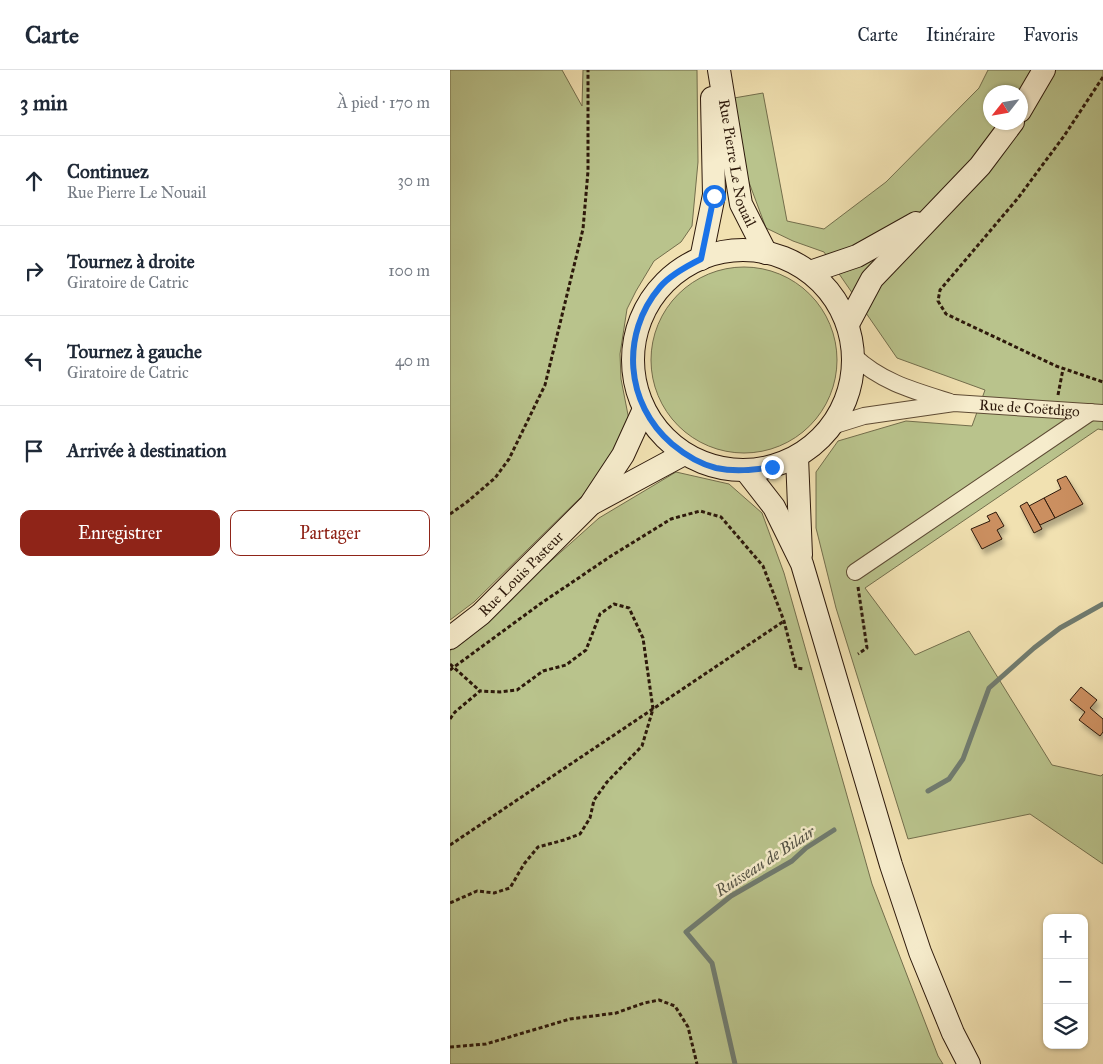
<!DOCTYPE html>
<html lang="fr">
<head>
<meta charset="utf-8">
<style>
	body { margin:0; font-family:"IM FELL Great Primer",serif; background:#f6f6f7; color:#1f2937 }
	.controls { position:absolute; right:15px; bottom:15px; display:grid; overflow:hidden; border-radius:10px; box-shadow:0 1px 4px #0004 }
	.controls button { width:45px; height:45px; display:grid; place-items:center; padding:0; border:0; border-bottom:1px solid #e0e1e3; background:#fff; color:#1f2937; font:25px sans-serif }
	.compass { position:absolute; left:533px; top:15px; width:45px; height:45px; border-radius:50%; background:#fff; box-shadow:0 1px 4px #0004; rotate:239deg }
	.stop { position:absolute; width:15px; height:15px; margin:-11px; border:4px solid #1a73e8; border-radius:50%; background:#fff }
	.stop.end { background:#1a73e8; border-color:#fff; box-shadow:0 1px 5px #0008 }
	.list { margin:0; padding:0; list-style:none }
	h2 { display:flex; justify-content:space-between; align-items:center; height:65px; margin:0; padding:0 20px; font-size:21px }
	h2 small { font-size:16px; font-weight:400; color:#747a83 }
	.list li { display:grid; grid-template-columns:32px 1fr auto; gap:15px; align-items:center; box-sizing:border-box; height:90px; padding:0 20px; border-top:1px solid #e0e1e3 }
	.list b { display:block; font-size:19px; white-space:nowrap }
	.list p { margin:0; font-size:16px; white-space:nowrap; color:#747a83 }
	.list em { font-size:16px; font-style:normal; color:#747a83 }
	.actions { display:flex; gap:10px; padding:15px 20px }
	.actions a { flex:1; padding:11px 0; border:1px solid #8f2418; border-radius:10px; text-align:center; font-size:18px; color:#8f2418 }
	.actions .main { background:#8f2418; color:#fff }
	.icon { flex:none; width:28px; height:28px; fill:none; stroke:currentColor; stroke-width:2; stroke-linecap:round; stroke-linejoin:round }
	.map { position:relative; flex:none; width:653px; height:994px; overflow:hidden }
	header { display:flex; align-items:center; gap:30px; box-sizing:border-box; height:70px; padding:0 25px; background:#fff; border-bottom:1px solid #e0e1e3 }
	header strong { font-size:24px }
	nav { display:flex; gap:28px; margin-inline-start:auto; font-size:18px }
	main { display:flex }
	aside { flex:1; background:#fff }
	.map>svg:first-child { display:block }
	.green { fill:#b9c38c; stroke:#736e4c; fill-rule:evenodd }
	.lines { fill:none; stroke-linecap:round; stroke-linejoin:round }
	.stream { stroke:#707b6f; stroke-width:5 }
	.building { fill:#cb8f60; stroke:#2d190b; filter:url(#shadow) }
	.street-casing { stroke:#5e4b34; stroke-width:18 }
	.secondary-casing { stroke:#2d190b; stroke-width:24 }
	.path { stroke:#2d190b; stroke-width:3; stroke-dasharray:4 2.5; stroke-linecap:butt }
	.street { stroke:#f6eccc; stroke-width:16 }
	.secondary { stroke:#f6eccc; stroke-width:22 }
	.route { stroke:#1a73e8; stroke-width:6 }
	.labels { text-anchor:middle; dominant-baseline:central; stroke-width:5; stroke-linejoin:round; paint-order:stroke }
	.street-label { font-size:15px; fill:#2d190b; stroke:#f6eccc }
	.water-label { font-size:16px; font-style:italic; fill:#545245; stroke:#f6eccc }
</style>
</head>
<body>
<header>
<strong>Carte</strong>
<nav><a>Carte</a><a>Itinéraire</a><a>Favoris</a></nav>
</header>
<main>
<aside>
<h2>3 min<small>À pied · 170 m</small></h2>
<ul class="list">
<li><svg class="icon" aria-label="ahead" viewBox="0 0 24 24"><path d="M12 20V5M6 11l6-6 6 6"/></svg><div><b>Continuez</b><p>Rue Pierre Le Nouail</p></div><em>30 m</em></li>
<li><svg class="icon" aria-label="right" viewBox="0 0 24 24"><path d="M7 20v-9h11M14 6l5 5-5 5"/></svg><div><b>Tournez à droite</b><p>Giratoire de Catric</p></div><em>100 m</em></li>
<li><svg class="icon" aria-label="left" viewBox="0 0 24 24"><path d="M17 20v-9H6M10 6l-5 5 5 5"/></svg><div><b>Tournez à gauche</b><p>Giratoire de Catric</p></div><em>40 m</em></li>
<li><svg class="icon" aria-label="arrive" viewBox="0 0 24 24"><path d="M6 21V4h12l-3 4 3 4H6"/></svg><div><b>Arrivée à destination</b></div></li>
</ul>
<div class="actions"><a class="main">Enregistrer</a><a>Partager</a></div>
</aside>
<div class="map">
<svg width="653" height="994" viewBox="0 0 653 994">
	<defs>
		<filter id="shadow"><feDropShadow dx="3" dy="5.5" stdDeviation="2.5" flood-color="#0004"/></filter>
	</defs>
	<rect width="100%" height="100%" fill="#f1e1b1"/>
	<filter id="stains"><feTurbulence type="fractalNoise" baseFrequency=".004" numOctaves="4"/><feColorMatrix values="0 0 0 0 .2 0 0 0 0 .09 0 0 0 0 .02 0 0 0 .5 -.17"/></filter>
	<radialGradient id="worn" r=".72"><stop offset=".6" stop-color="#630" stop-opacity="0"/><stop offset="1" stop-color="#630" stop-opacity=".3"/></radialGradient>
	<!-- green -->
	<g class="green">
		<polygon points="0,0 112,0 132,36 133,0 247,0 248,92 242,156 231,172 204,191 186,221 177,239 170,284 171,309 179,350 172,371 133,425 24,532 0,550"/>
		<path d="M538,0h115v360l-5,-1 -233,159 50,67 54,-24 83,134 49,11 2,-2v90l-73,-50 -122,25 -72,-231 -20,-80v-56l22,-31 68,-20 66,5 13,-36 -88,-32 -73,-106 -31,-11 -27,-13 -19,-51 -13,-79 29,-5 24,128 37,8 62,-47 93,-94zM540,22h30v30h-30z"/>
		<circle cx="294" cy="290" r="93"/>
		<polygon points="226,402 279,414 312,443 334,503 422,814 488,986 493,994 0,994 0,581 149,448"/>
	</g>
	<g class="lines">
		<!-- stream -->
		<g class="stream">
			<polyline points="478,721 499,709 513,689 539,618 584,578 610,558 653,534"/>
			<polyline points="285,994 262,893 236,862 281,826 342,791 356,778 384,760"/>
		</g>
	</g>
	<!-- building -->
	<g class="building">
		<polygon points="616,406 633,434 605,448 594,428 611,419 607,410"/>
		<polygon points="594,428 605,448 590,455 579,436"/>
		<polygon points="577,432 592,459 584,463 570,436"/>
		<polygon points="546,442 554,456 547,460 552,469 532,479 521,459 540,451 537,446"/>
		<polygon points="631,617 647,630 640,638 653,649 653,662 650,666 629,650 635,642 620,630"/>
	</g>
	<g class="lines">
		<defs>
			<g id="street">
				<path d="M404,286c27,26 61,35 96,46"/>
				<path id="s1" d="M382,356l32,-10 90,-13 149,10"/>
				<polyline points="405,502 641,342"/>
			</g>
			<g id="secondary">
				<path id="s2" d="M269,0l22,134 25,49"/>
				<polyline points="570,41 594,0"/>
				<circle cx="293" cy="290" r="110"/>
				<polyline points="251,189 264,125 262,28"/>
				<polyline points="360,202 407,186 466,153"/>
				<polyline points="398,254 422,209 530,96 563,52"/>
				<polyline points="347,387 351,485"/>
				<polyline points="296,401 324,437 352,494 441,795 470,882 503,963 519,994"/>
				<polyline points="143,433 234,384"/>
				<path id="s3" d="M0,568l31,-24 109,-109 33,-50 21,-46"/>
			</g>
		</defs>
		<!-- street casing -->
		<use href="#street" class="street-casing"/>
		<!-- secondary casing -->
		<use href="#secondary" class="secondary-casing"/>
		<!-- path -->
		<g class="path">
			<polyline points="653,7 614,66 568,128 490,220 488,231 496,244 606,296 653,312"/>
			<polyline points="608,325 613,299"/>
			<polyline points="0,444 17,432 45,408 59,389 95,315 133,159 138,101 138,0"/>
			<polyline points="408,517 417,578 408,584"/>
			<polyline points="0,594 30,621"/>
			<polyline points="0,600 90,534 161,486 221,449 250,441 271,447 313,496 334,551 346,598 354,599"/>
			<polyline points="0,649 5,642 30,621 50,622 67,620 93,601 116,595 136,580 150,544 164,534 179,538 193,568 203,639 192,676 157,712 144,730 140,748 130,764 114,770 88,777 74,794 60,818 44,823 27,821 0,833"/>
			<polyline points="0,775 334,551"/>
			<polyline points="0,977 36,974 120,949 166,943 194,933 209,930 225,936 238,957 247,994"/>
		</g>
		<!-- street -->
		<use href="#street" class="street"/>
		<!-- secondary -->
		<use href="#secondary" class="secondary"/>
	</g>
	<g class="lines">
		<!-- route -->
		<path class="route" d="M264,126l-13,63c-14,7 -31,16 -41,28 -40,47 -35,117 12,157 12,10 28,20 44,24 19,4 37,2 56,-1"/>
	</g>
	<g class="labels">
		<!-- street labels -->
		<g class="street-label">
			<text stroke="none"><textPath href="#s2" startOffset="95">Rue Pierre Le Nouail</textPath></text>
			<text stroke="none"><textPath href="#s1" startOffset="200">Rue de Coëtdigo</textPath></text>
			<text stroke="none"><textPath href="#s3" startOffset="96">Rue Louis Pasteur</textPath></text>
		</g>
		<!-- water labels -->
		<g class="water-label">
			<text transform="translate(315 791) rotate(-33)">Ruisseau de Bilair</text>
		</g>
	</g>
	<rect width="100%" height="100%" filter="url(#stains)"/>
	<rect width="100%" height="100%" fill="url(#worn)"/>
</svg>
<div class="controls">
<button>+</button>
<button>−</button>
<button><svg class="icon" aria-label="layers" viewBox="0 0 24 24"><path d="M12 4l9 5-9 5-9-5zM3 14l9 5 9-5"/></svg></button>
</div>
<svg class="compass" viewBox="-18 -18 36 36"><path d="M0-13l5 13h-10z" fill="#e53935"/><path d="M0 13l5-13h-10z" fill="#747a83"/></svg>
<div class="stop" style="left:264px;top:126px"></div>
<div class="stop end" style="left:322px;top:397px"></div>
</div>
</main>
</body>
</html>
